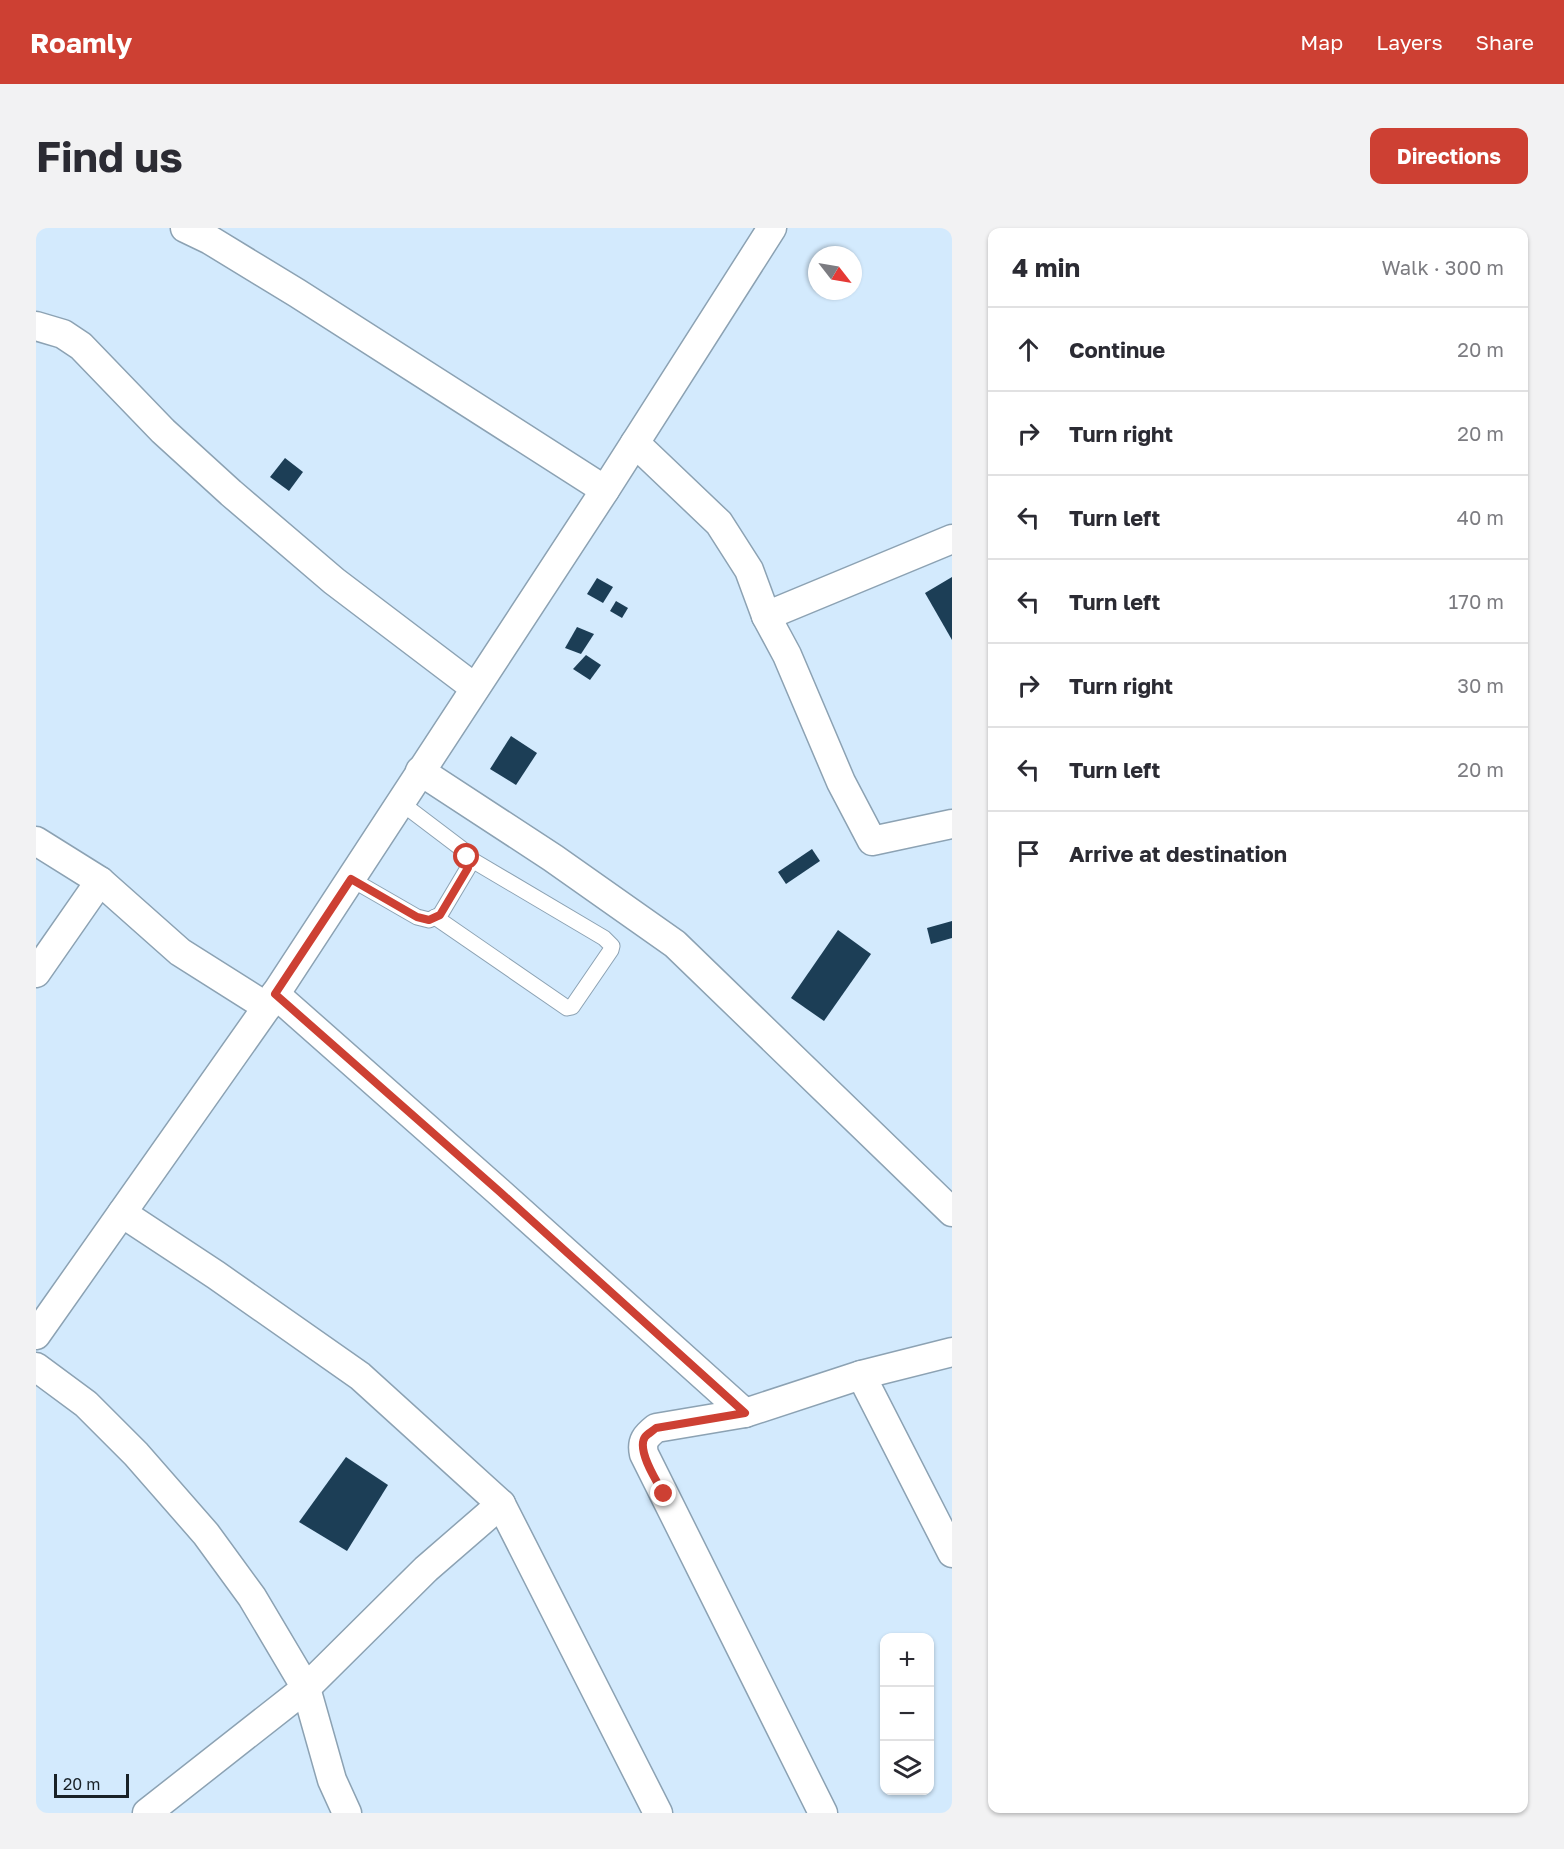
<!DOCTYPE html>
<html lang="en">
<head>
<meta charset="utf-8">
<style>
	body { margin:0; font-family:"Golos Text",sans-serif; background:#f2f2f3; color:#2b2b33 }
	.controls { position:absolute; right:18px; bottom:18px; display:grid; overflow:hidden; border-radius:12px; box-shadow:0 2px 4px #0004 }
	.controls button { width:54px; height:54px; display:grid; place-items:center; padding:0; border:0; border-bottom:2px solid #e1e1e2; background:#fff; color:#2b2b33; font:30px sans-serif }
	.compass { position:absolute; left:772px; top:18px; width:54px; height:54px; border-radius:50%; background:#fff; box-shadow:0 2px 4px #0004; rotate:121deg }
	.scale { position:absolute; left:18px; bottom:15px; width:75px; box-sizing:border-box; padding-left:6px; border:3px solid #182127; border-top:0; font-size:16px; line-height:21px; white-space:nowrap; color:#182127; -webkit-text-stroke:4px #d3eafd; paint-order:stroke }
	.stop { position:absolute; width:18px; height:18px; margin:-14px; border:4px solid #cd4033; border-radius:50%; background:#fff }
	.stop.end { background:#cd4033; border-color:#fff; box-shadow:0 2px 6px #0008 }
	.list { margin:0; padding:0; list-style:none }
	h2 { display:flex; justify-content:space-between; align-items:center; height:78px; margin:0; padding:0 24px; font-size:26px }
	h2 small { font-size:20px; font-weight:400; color:#7c7c81 }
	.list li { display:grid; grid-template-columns:39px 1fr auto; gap:18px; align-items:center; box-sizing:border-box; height:84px; padding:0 24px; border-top:2px solid #e1e1e2 }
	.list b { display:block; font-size:22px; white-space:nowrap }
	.list em { font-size:20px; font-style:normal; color:#7c7c81 }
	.icon { flex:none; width:33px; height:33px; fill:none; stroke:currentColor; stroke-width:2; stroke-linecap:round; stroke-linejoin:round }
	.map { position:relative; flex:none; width:916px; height:1585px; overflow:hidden; border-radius:12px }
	header { display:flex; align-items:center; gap:36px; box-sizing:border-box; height:84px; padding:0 30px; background:#cd4033; color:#fff }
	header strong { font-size:28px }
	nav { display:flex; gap:33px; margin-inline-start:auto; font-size:21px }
	.intro { display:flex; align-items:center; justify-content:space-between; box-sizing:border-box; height:144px; padding:0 36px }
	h1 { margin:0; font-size:42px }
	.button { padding:15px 27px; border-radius:12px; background:#cd4033; color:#fff; font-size:21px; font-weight:700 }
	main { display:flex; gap:36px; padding:0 36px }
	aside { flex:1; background:#fff; border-radius:12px; box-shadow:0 2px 4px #0004 }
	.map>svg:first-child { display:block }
	.building { fill:#1c3e56 }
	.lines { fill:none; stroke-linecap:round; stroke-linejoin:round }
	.service-casing { stroke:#8ca2b3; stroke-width:17 }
	.minor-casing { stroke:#8ca2b3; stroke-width:31 }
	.service { stroke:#fff; stroke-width:15 }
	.minor { stroke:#fff; stroke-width:28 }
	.route { stroke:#cd4033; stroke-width:8 }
</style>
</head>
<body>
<header>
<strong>Roamly</strong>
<nav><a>Map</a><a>Layers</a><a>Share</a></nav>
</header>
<div class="intro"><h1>Find us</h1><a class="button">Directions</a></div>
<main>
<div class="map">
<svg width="916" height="1585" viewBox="0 0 916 1585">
	<rect width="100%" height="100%" fill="#d3eafd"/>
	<!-- building -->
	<g class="building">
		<polygon points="249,230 267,244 253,263 234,249"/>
		<polygon points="916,349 916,412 889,365"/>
		<polygon points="561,350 577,359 567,375 551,366"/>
		<polygon points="580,373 592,380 586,390 574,383"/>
		<polygon points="541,399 558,406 545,426 529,420"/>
		<polygon points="550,427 565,437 554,452 537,441"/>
		<polygon points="475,508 501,525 480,557 454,541"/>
		<polygon points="776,621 784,633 750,656 742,644"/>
		<polygon points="916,693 916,710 895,716 891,700"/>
		<polygon points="802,702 835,726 788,793 755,770"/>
		<polygon points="310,1229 352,1257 311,1323 263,1294"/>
	</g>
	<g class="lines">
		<defs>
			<g id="service">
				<polyline points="315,651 381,689 393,692 404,687 432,640 431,629 426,621 364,574"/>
				<polyline points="399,689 531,780 536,779 575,722 576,718 568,710 431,629"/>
			</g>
			<g id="minor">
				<polyline points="149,0 174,12 261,65 569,262"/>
				<polyline points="0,98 27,106 45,118 127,203 195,265 298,353 439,460"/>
				<polyline points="599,215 683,295 713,342 730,388 751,427 805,554 836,613 916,596"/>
				<polyline points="730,388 916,311"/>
				<polyline points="384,543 517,630 639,716 916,984"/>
				<polyline points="0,613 64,653 144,724 231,779"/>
				<polyline points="0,745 64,653"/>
				<polyline points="239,766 463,964 709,1185"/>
				<polyline points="86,985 180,1047 324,1148 465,1276 622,1585"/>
				<polyline points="0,1107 231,779 569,262 736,0"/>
				<polyline points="0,1139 50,1176 100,1226 170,1306 216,1369 270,1460 296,1552 311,1585"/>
				<polyline points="825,1147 916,1325"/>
				<polyline points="111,1585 270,1460 390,1341 465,1276"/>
				<path d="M787,1585l-179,-359c-3,-13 2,-18 12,-26l89,-15 116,-38 91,-23"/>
			</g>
		</defs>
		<!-- service casing -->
		<use href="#service" class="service-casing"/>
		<!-- minor casing -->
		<use href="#minor" class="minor-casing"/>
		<!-- service -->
		<use href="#service" class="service"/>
		<!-- minor -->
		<use href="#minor" class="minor"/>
	</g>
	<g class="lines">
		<!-- route -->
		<path class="route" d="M431,629l1,11 -28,47 -11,5 -12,-3 -66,-38 -76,115 225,198 245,221 -89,15c-3,3 -9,6 -11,9 -9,13 12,45 19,57"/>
	</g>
</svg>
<div class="controls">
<button>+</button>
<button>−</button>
<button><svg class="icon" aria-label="layers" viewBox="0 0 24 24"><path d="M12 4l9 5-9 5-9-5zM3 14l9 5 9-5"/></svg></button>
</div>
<svg class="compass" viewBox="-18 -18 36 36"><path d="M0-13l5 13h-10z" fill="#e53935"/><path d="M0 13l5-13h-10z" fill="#7c7c81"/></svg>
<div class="scale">20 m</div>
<div class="stop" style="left:431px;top:629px"></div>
<div class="stop end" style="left:628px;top:1266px"></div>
</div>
<aside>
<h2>4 min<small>Walk · 300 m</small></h2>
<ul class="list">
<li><svg class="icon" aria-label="ahead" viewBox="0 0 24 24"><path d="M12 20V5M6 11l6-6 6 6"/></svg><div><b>Continue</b></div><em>20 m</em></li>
<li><svg class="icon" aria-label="right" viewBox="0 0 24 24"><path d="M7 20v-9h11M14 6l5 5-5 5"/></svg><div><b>Turn right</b></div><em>20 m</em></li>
<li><svg class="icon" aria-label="left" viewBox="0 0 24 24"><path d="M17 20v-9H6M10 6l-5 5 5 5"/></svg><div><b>Turn left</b></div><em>40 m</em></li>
<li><svg class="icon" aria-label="left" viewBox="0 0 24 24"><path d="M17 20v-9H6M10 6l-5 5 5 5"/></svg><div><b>Turn left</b></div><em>170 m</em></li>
<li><svg class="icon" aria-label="right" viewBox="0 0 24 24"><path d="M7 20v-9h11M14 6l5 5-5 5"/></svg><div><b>Turn right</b></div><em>30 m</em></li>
<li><svg class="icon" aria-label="left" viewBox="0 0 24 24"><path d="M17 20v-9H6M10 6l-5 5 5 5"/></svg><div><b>Turn left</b></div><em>20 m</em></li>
<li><svg class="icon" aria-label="arrive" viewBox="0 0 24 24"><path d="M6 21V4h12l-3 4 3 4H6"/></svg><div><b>Arrive at destination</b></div></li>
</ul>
</aside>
</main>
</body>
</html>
